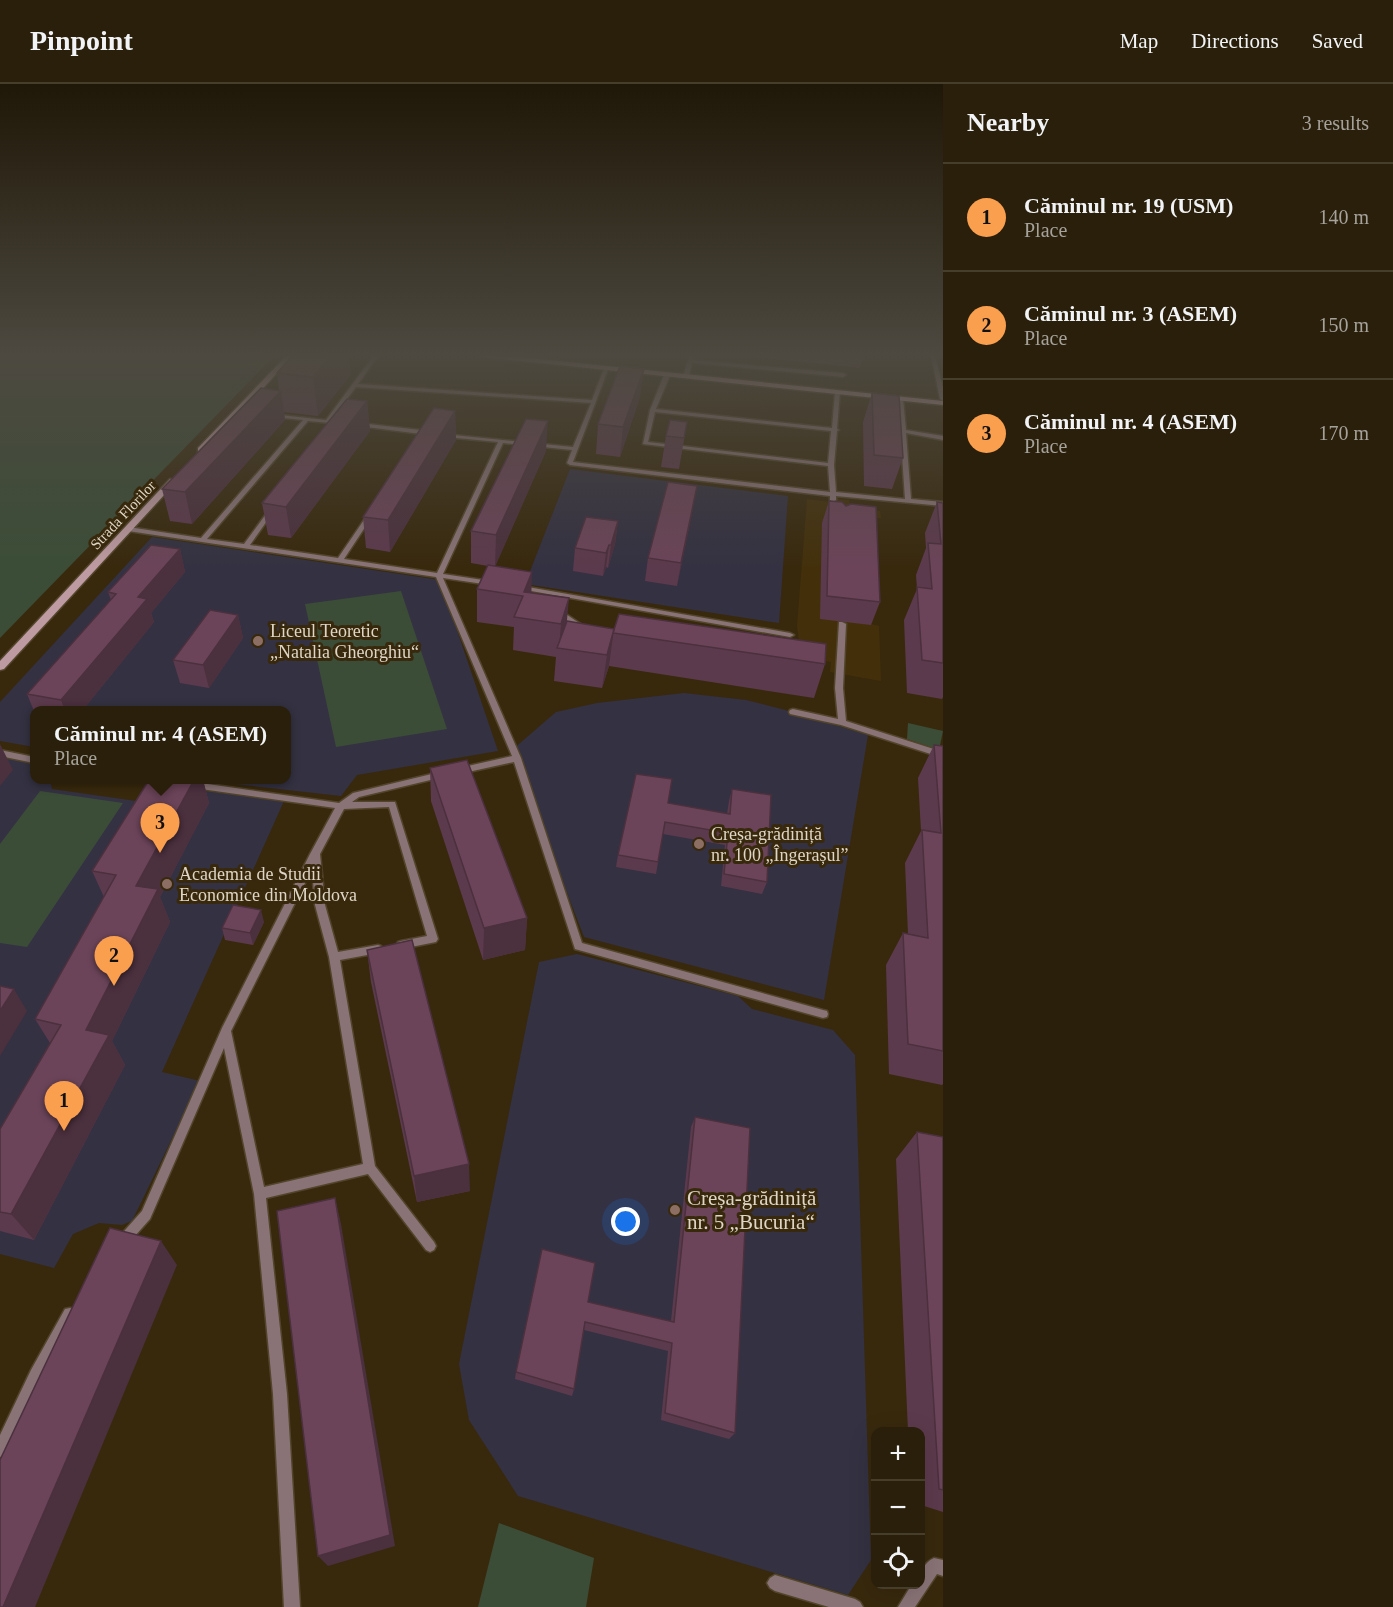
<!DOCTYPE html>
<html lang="en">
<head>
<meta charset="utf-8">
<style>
	body { margin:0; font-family:Georgia,serif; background:#322713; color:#f1f3f6 }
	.controls { position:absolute; right:18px; bottom:18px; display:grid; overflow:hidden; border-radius:12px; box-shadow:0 6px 24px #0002 }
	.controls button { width:54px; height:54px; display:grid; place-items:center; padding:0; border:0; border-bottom:2px solid #463d2b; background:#2a1f0a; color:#f1f3f6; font:30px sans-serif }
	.you { position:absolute; left:626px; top:1138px; width:21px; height:21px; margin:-15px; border:4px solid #fff; border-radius:50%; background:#1a73e8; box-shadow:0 0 0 9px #1a73e833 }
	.badge { display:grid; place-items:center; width:39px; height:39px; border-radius:50%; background:#fa9f4e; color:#111; font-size:20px; font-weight:700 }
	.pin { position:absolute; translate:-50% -50px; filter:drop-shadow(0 2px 3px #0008) }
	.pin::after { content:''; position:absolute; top:32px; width:21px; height:18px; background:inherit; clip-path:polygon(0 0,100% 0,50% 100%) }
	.popup { position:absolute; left:30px; top:622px; width:261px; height:78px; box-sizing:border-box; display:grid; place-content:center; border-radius:12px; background:#2a1f0a; filter:drop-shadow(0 2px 4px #0005); font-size:20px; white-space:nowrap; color:#a5a29c }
	.popup b { font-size:22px; color:#f1f3f6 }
	.popup::after { content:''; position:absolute; left:50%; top:100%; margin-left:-12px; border:12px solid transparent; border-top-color:#2a1f0a }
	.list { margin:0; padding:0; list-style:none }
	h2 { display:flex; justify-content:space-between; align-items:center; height:78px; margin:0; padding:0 24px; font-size:26px }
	h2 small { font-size:20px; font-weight:400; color:#a5a29c }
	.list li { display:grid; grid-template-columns:39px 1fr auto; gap:18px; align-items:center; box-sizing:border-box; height:108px; padding:0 24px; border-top:2px solid #463d2b }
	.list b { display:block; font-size:22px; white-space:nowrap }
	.list p { margin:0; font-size:20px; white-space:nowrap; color:#a5a29c }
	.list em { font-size:20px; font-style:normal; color:#a5a29c }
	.icon { flex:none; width:33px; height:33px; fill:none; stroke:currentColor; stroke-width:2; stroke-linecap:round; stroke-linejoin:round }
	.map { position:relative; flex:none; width:943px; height:1523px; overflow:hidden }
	header { display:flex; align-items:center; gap:36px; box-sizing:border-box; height:84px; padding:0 30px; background:#2a1f0a; border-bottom:2px solid #463d2b }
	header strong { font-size:28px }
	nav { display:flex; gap:33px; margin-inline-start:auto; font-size:21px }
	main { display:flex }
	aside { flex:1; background:#2a1f0a }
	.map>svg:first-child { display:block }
	.built { fill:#43300b }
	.education { fill:#343142 }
	.green { fill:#3b4d37 }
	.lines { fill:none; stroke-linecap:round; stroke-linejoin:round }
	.lane-casing { stroke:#53452b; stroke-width:3 }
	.secondary-casing { stroke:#53452b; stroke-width:3 }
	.lane { fill:#897377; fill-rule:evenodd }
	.secondary { fill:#be9ba2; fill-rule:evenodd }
	.wall { fill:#5c3a4d }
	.shaded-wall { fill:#4b303e }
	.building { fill:#6b4459; stroke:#4b303e; stroke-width:1.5 }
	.education-dot { fill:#8d6e63; stroke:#38290d; stroke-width:2 }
	.labels { text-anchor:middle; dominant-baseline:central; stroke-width:6; stroke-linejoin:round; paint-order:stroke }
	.far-street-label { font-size:15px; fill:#dfd6c6; stroke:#38290d }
	.poi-label { font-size:18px; fill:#dfd6c6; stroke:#38290d; text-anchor:start }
	.near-poi-label { font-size:21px; fill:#dfd6c6; stroke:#38290d; text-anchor:start }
</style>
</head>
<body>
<header>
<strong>Pinpoint</strong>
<nav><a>Map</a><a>Directions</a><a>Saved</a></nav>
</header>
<main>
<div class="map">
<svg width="943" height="1523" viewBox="0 0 943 1523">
	<rect width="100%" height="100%" fill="#38290d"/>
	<!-- built -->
	<polygon class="built" points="830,414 849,416 851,426 880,427 881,434 871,434 871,540 879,542 881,597 830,588 831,578 808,574 800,564 797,542 807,415 830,418"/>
	<!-- education -->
	<g class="education">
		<polygon points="570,385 788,412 779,539 525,500"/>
		<polygon points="152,453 440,496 498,667 357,691 341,712 200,696 286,696 286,626 34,626 34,663 0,657 0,618"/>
		<polygon points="684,609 746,616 793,628 868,651 824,916 584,853 512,666 556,628 597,619"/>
		<polygon points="0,669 34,675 34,696 50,696 52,705 136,717 175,703 284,717 162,988 200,997 132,1137 122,1141 99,1139 73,1150 54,1184 0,1170"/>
		<polygon points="577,870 738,912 752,925 833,946 855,971 871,1476 848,1511 518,1412 469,1336 459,1280 539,878"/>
	</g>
	<!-- green -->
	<g class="green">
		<polygon points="0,271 275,271 0,554"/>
		<polygon points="401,507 447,645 336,663 305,520"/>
		<polygon points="908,639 943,647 939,666 907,655"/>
		<polygon points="40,707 123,719 27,863 0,859 0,760"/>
		<polygon points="499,1439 594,1474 586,1523 478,1523"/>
	</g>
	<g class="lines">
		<defs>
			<g id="lane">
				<path d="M374,271h5l-21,29 234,16 12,-32 5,-1 -36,95 257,30 -2,-26 -185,-22 7,-34 14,-35 3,-2 3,2 -14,34 176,19 3,-36 5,-1 -3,38 2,1 -2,1 -3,34 2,27 69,7 -7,-102 5,1 3,32 37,6v4l-37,-7 5,66 32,3v4l-107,-10v4l-3,2 -3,-2v-4l-260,-31 -3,-2 5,-13 -69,-7 -60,131 47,7 3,2 -3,2 -47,-7 78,180 61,185 241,67 4,1 1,3 -1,3 -4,1 -248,-69 -61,-187 -55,12 -4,-3 4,-3 53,-12 -76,-179 -308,-46 -3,-2 3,-2 73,11 102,-118 -30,-3 -3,-2 1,-1 55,6zM356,303l235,16 -18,44 -129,-13 -1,1 3,2 52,5 -61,131 -93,-14 29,-44 -3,-2 -2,1 -30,44 -88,-13 24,-34 -3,-2 -2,1 -25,34 -37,-5 101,-118 34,3v-2l-11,-2zM655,328l176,19 -3,32 -180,-21z"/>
				<polygon points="690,271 694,272 693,276 843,289 846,291 843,293 692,279 689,292 686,294 683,292"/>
				<polygon points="931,271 935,271 943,304 943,317 940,315"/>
				<polygon points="360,339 429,347 432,349 429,351 358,342 357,341"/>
				<polygon points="522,502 790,549 794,551 790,553 520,505 520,503"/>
				<polygon points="557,524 585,543 585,547 579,547 555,527 555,525"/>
				<polygon points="839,538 842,538 846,540 843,604 846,637 943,668 943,674 841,641 790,630 789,628 790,626 793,625 838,635 835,604"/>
				<polygon points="0,666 34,673 34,679 0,672"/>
				<path d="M440,688l3,1 1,2 -1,2 -84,20 -7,5h43l43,137 -2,3 -35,7 -3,-1 -2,-3 2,-3 3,-1 26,-5 -38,-129 -45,2 -24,45 5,51 13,47 40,-7 3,1 2,3 -2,3 -3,1 -38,7 35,206 59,76 2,4 -2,4 -4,2 -4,-2 -58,-76 -102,24 21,196 13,213h-16l-11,-213 -19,-200 -30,-146 -74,171 -24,27 -4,2 -4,-2 -2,-4 2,-4 24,-27 80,-183 88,-174 25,-46 -141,-20 -4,-3 4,-3 145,21 14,-10zM312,785l3,36 14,52 34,207 -99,23 -33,-156z"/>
				<polygon points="70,1224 75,1225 76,1230 75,1235 41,1296 5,1371 0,1373 0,1351 31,1286 65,1225"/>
				<path d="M934,1474l9,2v16l-6,-2 -22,33h-17l14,-23h8c0,-11 3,-21 14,-26z"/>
				<polygon points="775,1491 855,1515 860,1518 863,1523 829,1523 775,1507 770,1504 767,1499 770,1494"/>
			</g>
			<g id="secondary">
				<polygon points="287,271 294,271 204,368 198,368 198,364"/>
				<polygon points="478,271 501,271 943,317 943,321 481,273"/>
				<polygon points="170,395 177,397 4,585 0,586 0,577"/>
			</g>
		</defs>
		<!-- lane casing -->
		<use href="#lane" class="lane-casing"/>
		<!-- secondary casing -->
		<use href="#secondary" class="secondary-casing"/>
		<!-- lane -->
		<use href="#lane" class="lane"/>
		<!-- secondary -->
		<use href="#secondary" class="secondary"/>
	</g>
	<!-- wall -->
	<g class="wall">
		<polygon points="737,271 864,271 860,284"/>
		<polygon points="277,289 351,290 318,332 284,328 285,336 192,440 170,437 162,405 279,306"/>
		<polygon points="872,309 903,374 892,405 864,402 863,338"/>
		<polygon points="640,313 620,373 596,370 598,340"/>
		<polygon points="367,317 370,347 291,454 268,451 262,419"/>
		<polygon points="455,327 456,356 390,468 366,464 363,433"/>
		<polygon points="687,338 679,385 661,383 666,352"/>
		<polygon points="546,367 495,482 531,509 567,537 825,580 814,614 609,582 602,604 554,597 556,573 513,566 514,543 477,538 477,505 488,482 471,479 471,447"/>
		<polygon points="829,417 880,518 871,541 820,535 822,439"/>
		<polygon points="937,418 943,419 943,613 942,615 907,609 904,536 917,505 916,491 926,464 925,449"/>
		<polygon points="693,424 677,502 645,497 648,474"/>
		<polygon points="618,437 615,460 608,484 606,483 603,492 573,487 575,464"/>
		<polygon points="180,465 185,488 151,529 154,538 82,627 34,627 27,610 111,516 108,508"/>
		<polygon points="238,531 243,554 209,604 180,599 173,576"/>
		<polygon points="934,661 943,662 943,1000 942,1001 889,990 886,881 903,849 908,850 905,779 921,747 918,694"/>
		<polygon points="430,684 527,834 525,866 483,876 431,717"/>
		<polygon points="149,696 203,696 209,719 160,813 170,838 112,957 125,981 34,1156 0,1147 0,1045 50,959 35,935 104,813 92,787"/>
		<polygon points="732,705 767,798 762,810 721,802 725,761 663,750 656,790 616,783 618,771 668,719 727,730 729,717"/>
		<polygon points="264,838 253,861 225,856 222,844"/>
		<polygon points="367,866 470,1107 417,1118 371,898"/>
		<polygon points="695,1033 735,1349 729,1355 661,1336 668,1267 584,1246 574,1305 572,1312 515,1295 516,1288 588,1218 671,1237 691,1043"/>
		<polygon points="917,1048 943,1053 943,1428 921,1421 921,1347 908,1347 896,1075"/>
	</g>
	<!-- shaded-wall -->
	<g class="shaded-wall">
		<polygon points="332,271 349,271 351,290 318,332 313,293"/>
		<polygon points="644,285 640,313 620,373 623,343"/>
		<polygon points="281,307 285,336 192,440 185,408"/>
		<polygon points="367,317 370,347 291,454 286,423"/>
		<polygon points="455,327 456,356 390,468 388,436"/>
		<polygon points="548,337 546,367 495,483 496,451"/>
		<polygon points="697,402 693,424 677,502 681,479"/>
		<polygon points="618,437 615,460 608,484 611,461"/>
		<polygon points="609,461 606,483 603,492 606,469"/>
		<polygon points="180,465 185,488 151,529 154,538 82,627 65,627 61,616 138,513"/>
		<polygon points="532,488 531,520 524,508"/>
		<polygon points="569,514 566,547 559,564 561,540"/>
		<polygon points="238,531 243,554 209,604 203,581"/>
		<polygon points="614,545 609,582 602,604 607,571"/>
		<polygon points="0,660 13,686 0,702"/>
		<polygon points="194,696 203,696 209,719 160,813 170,838 112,957 125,981 34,1156 11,1130 86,946 136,802"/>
		<polygon points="261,826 264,838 253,861 250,849"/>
		<polygon points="527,834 525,866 483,876 484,844"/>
		<polygon points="14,905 27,927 0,972 0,927"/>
		<polygon points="469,1080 470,1107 417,1118 414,1092"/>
		<polygon points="335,1114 341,1140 395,1462 328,1482 318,1472"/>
		<polygon points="161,1157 177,1181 35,1523 3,1523"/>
	</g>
	<!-- building -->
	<g class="building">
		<polygon points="293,271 332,271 313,293 277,289"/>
		<polygon points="620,282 644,285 623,343 598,340"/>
		<polygon points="261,304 281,307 185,408 162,405"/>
		<polygon points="872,309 899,312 903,374 874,371"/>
		<polygon points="347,315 367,317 286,423 262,419"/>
		<polygon points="434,324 455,327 388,436 363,433"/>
		<polygon points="526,335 548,337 496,451 471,447"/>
		<polygon points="670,336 687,338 684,354 666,352"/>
		<polygon points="668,398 697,402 681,479 648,474"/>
		<polygon points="829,417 842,418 846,422 851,420 876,423 880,518 827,512"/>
		<polygon points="937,418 943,419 943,579 922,576 917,503 932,505 928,459 941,460"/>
		<polygon points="586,433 618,437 611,461 609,461 606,469 575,464"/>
		<polygon points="151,461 180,465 138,513 147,515 61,616 27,610 116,510 108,508"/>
		<polygon points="488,481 532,488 524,508 569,514 561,540 514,533 523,512 477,505"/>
		<polygon points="210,526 238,531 203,581 173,576"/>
		<polygon points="619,530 826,560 825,580 613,549"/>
		<polygon points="567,537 614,545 607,571 557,564"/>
		<polygon points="934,661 943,662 943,967 908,960 903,849 928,854 922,746 941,749"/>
		<polygon points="467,676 527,834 484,844 430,684"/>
		<polygon points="636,690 672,695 668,719 730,730 732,705 771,711 767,798 724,790 728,749 665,738 658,778 618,771"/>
		<polygon points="149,696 194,696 136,802 158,805 86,946 109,951 11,1130 0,1128 0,1045 61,941 35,935 116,791 92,787"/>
		<polygon points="233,821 261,826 250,849 222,844"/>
		<polygon points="412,856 469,1080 414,1092 367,866"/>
		<polygon points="0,902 14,905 0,927"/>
		<polygon points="695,1033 750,1044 735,1349 665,1329 672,1259 585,1238 574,1305 516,1288 542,1165 595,1179 588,1218 674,1238"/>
		<polygon points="917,1048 943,1053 943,1406 939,1405"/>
		<polygon points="335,1114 390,1451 318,1472 277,1127"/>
		<polygon points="110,1144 161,1157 3,1523 0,1523 0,1376"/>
	</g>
	<!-- sky -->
	<linearGradient id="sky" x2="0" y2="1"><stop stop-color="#1f1707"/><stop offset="0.56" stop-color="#4d4940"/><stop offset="1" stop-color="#4d4940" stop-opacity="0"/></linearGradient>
	<rect width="943" height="484" fill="url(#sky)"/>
	<!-- markers -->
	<g class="education-dot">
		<circle cx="258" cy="557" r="6"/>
		<circle cx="699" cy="760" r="6"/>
		<circle cx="167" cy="800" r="6"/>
		<circle cx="675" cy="1126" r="6"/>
	</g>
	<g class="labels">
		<!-- far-street labels -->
		<g class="far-street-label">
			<text transform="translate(123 431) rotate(-47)">Strada Florilor</text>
		</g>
		<!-- poi labels -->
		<g class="poi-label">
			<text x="270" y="547">Liceul Teoretic<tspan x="270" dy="21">„Natalia Gheorghiu“</tspan></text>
			<text x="711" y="750">Creșa-grădiniță<tspan x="711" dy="21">nr. 100 „Îngerașul”</tspan></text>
			<text x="179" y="790">Academia de Studii<tspan x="179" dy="21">Economice din Moldova</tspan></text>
		</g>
		<!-- near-poi labels -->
		<g class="near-poi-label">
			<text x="687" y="1114">Creșa-grădiniță<tspan x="687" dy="24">nr. 5 „Bucuria“</tspan></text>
		</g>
	</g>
</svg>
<div class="controls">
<button>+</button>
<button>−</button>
<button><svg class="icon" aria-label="locate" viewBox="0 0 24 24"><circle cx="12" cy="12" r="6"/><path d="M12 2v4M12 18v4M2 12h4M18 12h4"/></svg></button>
</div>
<div class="you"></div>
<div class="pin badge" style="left:64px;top:1047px">1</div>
<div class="pin badge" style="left:114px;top:902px">2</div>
<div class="pin badge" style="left:160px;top:769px">3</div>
<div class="popup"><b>Căminul nr. 4 (ASEM)</b>Place</div>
</div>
<aside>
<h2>Nearby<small>3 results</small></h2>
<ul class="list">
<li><span class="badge">1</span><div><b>Căminul nr. 19 (USM)</b><p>Place</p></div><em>140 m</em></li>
<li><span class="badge">2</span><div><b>Căminul nr. 3 (ASEM)</b><p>Place</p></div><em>150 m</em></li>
<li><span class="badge">3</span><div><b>Căminul nr. 4 (ASEM)</b><p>Place</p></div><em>170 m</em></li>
</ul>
</aside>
</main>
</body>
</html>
